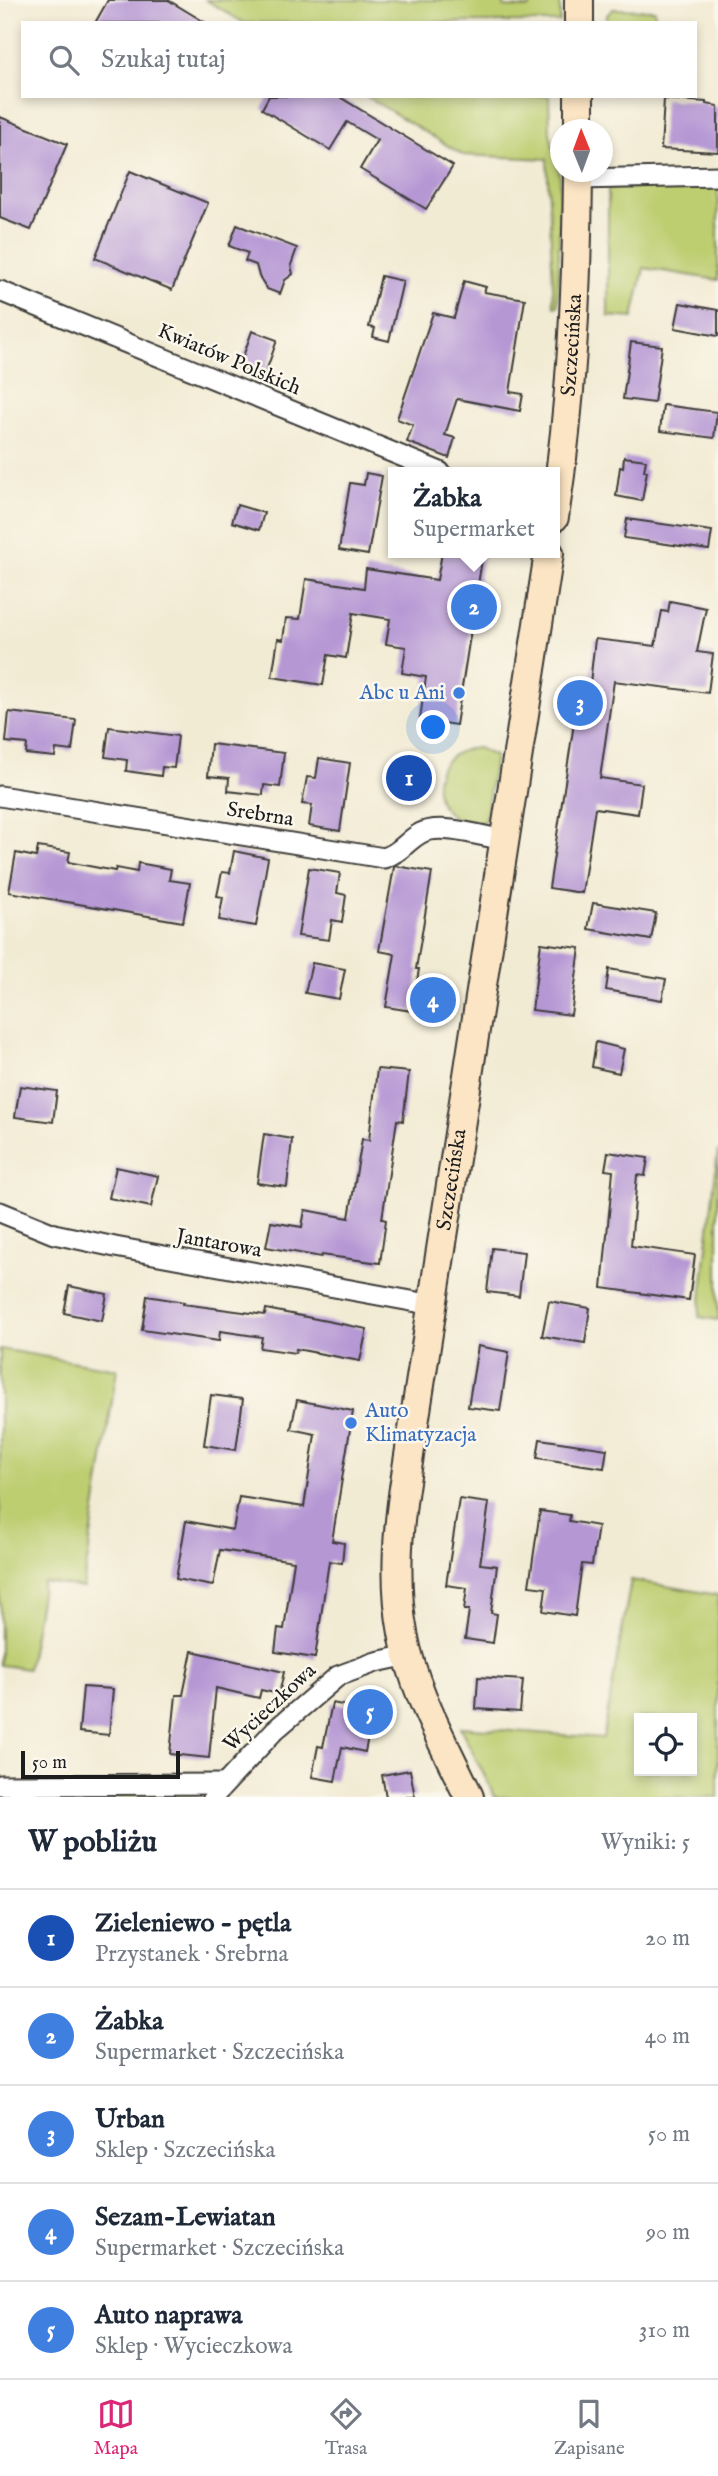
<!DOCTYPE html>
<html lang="pl">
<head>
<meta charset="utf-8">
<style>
	body { margin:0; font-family:"IM FELL English",serif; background:#f6f6f7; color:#1f2937 }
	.controls { position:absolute; right:21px; bottom:21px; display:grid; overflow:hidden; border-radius:0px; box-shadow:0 4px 10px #0003 }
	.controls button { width:63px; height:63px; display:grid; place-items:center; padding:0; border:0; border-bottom:2px solid #e0e1e3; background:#fff; color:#1f2937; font:35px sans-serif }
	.compass { position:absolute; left:550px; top:119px; width:63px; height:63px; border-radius:50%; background:#fff; box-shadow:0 4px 10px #0003; rotate:359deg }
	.scale { position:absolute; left:21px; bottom:18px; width:159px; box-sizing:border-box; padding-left:7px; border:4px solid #1c1c1c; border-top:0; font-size:19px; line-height:24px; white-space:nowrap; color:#1c1c1c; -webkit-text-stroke:5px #fbf7ec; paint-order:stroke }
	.you { position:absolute; left:434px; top:728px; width:24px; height:24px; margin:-18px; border:5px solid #fff; border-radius:50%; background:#1a73e8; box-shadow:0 0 0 10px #1a73e833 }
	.badge { display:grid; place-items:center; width:46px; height:46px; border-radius:50%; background:#db2777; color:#fff; font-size:23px; font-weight:700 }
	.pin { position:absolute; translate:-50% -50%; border:4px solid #fff; box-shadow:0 2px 7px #0006 }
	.popup { position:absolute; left:388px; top:467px; width:172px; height:91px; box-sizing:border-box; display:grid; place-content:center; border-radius:0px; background:#fff; filter:drop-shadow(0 2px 5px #0005); font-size:23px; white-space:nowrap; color:#747a83 }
	.popup b { font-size:26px; color:#1f2937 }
	.popup::after { content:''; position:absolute; left:50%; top:100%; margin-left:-14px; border:14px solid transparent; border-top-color:#fff }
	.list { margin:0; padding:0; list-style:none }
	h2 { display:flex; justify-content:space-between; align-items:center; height:91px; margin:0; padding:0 28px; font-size:30px }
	h2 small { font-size:23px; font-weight:400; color:#747a83 }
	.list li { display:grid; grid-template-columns:46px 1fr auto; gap:21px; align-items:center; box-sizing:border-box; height:98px; padding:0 28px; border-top:2px solid #e0e1e3 }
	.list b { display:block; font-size:26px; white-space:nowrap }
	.list p { margin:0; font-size:23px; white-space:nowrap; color:#747a83 }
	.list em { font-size:23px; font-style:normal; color:#747a83 }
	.icon { flex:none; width:38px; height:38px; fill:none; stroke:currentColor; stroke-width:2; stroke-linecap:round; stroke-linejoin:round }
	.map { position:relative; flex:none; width:718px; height:1797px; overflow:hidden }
	.search { position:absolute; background:#fff; box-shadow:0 4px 10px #0003; left:21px; right:21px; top:21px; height:77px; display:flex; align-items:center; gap:18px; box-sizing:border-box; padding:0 24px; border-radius:0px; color:#747a83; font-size:26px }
	.sheet { height:581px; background:#fff }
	nav { display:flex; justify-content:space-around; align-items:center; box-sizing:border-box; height:98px; border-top:2px solid #e0e1e3; background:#fff; font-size:19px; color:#747a83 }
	nav a { display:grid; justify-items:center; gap:4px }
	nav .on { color:#db2777 }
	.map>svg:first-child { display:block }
	.green { fill:#bdce71; stroke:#6c7546; stroke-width:2; fill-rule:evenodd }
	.building { fill:#b597d4 }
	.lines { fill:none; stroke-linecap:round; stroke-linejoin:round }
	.street-casing { stroke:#3c3b38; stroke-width:23 }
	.secondary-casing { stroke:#3c3b38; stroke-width:32 }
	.street { stroke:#fff; stroke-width:19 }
	.secondary { stroke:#fce5c4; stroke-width:28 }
	.shop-dot { fill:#3f7fe0; stroke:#fbf7ec; stroke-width:2.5 }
	.labels { text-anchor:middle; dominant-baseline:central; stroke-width:5; stroke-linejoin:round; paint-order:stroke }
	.street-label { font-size:21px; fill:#1c1c1c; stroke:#fbf7ec }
	.shop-label { font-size:21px; fill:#366cbe; stroke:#fbf7ec; text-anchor:end }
</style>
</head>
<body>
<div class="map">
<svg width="718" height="1797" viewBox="0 0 718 1797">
	<rect width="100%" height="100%" fill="#fbf7ec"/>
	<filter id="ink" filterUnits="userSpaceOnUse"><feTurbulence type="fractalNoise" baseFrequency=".0143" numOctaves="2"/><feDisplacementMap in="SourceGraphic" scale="14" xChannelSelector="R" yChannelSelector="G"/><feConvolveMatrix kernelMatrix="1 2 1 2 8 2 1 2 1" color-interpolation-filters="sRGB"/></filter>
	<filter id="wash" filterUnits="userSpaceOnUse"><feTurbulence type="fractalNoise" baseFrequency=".00686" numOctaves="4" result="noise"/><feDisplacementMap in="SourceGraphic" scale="28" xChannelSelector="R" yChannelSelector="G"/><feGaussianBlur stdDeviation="1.57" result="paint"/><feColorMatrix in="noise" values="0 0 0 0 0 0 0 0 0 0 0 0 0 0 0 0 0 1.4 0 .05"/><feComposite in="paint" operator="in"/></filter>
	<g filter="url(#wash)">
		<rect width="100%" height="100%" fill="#f2ebd4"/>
		<!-- green -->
		<g class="green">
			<polygon points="206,0 504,0 504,7 530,8 530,0 560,0 560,22 244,23"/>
			<polygon points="613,9 655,10 655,23 607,23 607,15"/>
			<polygon points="366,96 549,96 550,133 560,177 558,306 554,306 547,159 463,155"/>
			<polygon points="718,186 718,280 644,268 633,318 608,316 608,188"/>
			<path d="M478,748l17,8 -10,65c-57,12 -69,-70 -7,-73z"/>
			<polygon points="718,1150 718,1320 699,1317"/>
			<polygon points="0,1349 117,1369 83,1588 43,1582 28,1669 0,1665"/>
			<path d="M631,1580l87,15v202h-223l-35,-70 143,11zM639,1718h53v53h-53z"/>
			<polygon points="201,1789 194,1797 0,1797 0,1793"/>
		</g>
		<g id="blocks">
			<!-- building -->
			<g class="building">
				<polygon points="108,0 168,0 206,23 95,23"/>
				<polygon points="269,96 338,96 453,166 426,209 360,169 377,140 347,122 330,150 262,109"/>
				<polygon points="664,99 706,102 706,104 718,106 718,152 661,149"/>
				<polygon points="0,117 67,144 31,230 0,218"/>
				<polygon points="130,171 208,203 172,290 95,258"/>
				<polygon points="237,225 297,248 291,265 293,274 285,280 280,294 267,289 259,276 256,265 245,261 248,253 229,246"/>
				<polygon points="381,276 403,281 389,341 373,337 375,328 369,327"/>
				<polygon points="464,281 486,287 484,292 525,299 510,392 523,394 520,411 457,399 445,435 455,438 449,458 407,442 413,425 397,419 433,313 454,318"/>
				<polygon points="680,303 718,310 718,336 675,328"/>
				<polygon points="252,331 277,340 264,377 239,368"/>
				<polygon points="631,342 662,346 654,403 623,399"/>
				<polygon points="663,405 717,412 714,438 660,431"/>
				<polygon points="624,457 646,460 644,471 647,471 642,501 616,496 620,467 623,468"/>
				<polygon points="366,473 382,476 368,555 339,550 350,483 364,485"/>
				<polygon points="237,505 264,513 259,530 232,522"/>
				<polygon points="627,519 712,531 709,550 624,538"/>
				<polygon points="442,553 483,553 456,725 420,719 426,677 402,673 406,647 386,644 390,619 353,613 346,658 328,655 323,685 272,677 278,639 283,640 286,618 300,619 306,579 364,588 366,569 437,580"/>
				<polygon points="670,601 706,608 697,652 713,654 708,693 614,681 600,778 642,784 638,814 595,808 582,893 549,888 579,690 589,692 595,639 655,646 662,611 668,612"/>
				<polygon points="9,712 76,720 72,751 56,749 55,757 26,754 27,744 6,742"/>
				<polygon points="109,727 178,736 174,768 162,767 161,776 126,771 127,760 105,757"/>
				<polygon points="211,744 284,753 280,787 264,785 263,795 228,791 229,778 208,776"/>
				<polygon points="319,758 350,763 340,831 309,826 312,805 302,804 307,777 316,778"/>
				<polygon points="38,847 70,852 68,862 115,871 116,868 137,872 138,863 171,869 169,880 190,883 183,922 9,892 16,853 36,857"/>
				<polygon points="234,851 268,858 256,926 219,920 223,897 217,896 222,872 230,873"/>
				<polygon points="396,866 432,872 416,969 419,969 412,1011 386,1007 395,954 379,951 394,867"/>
				<polygon points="309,868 340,873 337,893 346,895 342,922 332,920 329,940 298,936"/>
				<polygon points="593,903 656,913 651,940 588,929"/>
				<polygon points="541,943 580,948 571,1015 532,1010"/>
				<polygon points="312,963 345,969 339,999 305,993"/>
				<polygon points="609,969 666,979 662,1000 606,990"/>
				<polygon points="596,1042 624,1049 619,1073 592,1067"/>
				<polygon points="377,1069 409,1072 403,1121 397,1120 382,1219 386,1220 380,1263 322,1255 321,1257 266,1247 271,1222 302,1227 305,1210 349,1218 362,1139 369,1140"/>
				<polygon points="20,1086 57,1091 53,1122 15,1117"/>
				<polygon points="264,1134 292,1139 287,1187 257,1183"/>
				<polygon points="608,1152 648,1158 645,1176 637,1175 631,1246 695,1255 689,1300 602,1288 613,1171 605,1170"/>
				<polygon points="116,1167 158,1176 151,1207 109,1198"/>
				<polygon points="492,1248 524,1252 519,1296 487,1292"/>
				<polygon points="69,1286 107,1294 102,1321 64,1313"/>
				<polygon points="147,1296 184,1302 183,1304 265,1315 266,1309 367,1329 360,1361 296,1349 295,1353 260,1348 262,1337 220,1331 219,1341 142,1330"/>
				<polygon points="549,1301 590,1308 585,1343 542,1336"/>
				<polygon points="478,1346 509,1352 500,1411 468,1407"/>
				<polygon points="211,1395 243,1399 236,1450 204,1445"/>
				<polygon points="297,1400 353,1411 332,1541 344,1543 342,1563 329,1561 315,1658 275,1652 278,1628 284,1629 294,1561 220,1550 213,1586 176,1579 186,1521 233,1530 239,1497 304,1507 315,1434 291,1429"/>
				<polygon points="540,1439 607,1449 604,1468 537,1458"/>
				<polygon points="459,1499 489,1503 480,1564 497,1566 491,1613 497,1614 493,1643 465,1639 469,1610 464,1610 467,1588 446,1585"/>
				<polygon points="540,1511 570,1515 569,1521 598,1526 592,1565 582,1564 575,1616 543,1611 546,1588 529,1586"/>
				<polygon points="192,1651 284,1672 279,1694 261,1690 259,1698 216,1688 209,1758 170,1754 176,1695 183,1695"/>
				<polygon points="478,1677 523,1680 520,1712 476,1709"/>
				<polygon points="83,1687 113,1689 109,1735 79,1732"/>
				<polygon points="332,1703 373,1711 365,1752 342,1747 335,1781 312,1777 318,1746 323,1747"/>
				<polygon points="410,1770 415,1797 386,1797 382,1775"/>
			</g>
		</g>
	</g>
	<g filter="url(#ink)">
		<use href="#blocks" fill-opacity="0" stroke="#3c3b38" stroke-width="2"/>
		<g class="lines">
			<defs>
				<g id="street">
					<polyline points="578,179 718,176"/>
					<polyline points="0,291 440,472"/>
					<path d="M0,796l384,62c18,-6 22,-17 37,-25 19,-10 61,3 83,7"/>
					<polyline points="0,1212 54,1234 115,1247 433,1305"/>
					<polyline points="0,1785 224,1784"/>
					<polyline points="213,1797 275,1730 338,1676 376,1662 408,1655"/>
				</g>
				<g id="secondary">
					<polyline points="579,23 579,0"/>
					<polyline points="579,130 579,96"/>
					<path id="s1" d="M554,517c18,-115 23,-230 24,-345"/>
					<path id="s2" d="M469,1797c-24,-52 -56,-106 -66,-164 -9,-48 -6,-96 1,-145l145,-935"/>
				</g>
			</defs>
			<!-- street casing -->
			<use href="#street" class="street-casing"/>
			<!-- secondary casing -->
			<use href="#secondary" class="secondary-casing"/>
			<!-- street -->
			<use href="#street" class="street"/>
			<!-- secondary -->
			<use href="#secondary" class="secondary"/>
		</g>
	</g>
	<!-- markers -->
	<g class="shop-dot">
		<circle cx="459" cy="693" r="7"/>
		<circle cx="351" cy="1423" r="7"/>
	</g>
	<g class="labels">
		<!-- street labels -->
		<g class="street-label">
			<text stroke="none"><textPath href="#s1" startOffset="173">Szczecińska</textPath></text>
			<text transform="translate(229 360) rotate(23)">Kwiatów Polskich</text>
			<text transform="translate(260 815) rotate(9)">Srebrna</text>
			<text stroke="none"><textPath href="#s2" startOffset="635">Szczecińska</textPath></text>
			<text transform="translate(219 1244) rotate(10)">Jantarowa</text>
			<text transform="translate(270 1708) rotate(-43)">Wycieczkowa</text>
		</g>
		<!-- shop labels -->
		<g class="shop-label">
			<text x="445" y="693">Abc u Ani</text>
			<text x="365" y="1411" text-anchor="start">Auto<tspan x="365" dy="24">Klimatyzacja</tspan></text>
		</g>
	</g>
</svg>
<div class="controls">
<button><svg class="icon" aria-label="locate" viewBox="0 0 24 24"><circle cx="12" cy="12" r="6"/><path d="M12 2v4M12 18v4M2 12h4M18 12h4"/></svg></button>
</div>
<svg class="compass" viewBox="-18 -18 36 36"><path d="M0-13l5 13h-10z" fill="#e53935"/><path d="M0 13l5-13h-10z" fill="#747a83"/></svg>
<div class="scale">50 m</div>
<div class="you"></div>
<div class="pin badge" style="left:409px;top:778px;background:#1a4fb4">1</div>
<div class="pin badge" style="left:474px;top:607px;background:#3f7fe0">2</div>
<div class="popup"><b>Żabka</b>Supermarket</div>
<div class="pin badge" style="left:580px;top:703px;background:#3f7fe0">3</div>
<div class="pin badge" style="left:433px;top:1000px;background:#3f7fe0">4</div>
<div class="pin badge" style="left:370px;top:1712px;background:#3f7fe0">5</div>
<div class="search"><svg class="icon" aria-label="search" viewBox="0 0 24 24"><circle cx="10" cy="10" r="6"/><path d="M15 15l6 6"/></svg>Szukaj tutaj</div>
</div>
<section class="sheet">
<h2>W pobliżu<small>Wyniki: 5</small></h2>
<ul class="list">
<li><span class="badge" style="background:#1a4fb4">1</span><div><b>Zieleniewo - pętla</b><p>Przystanek · Srebrna</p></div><em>20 m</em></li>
<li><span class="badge" style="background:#3f7fe0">2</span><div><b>Żabka</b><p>Supermarket · Szczecińska</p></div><em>40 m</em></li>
<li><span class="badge" style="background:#3f7fe0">3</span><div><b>Urban</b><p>Sklep · Szczecińska</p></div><em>50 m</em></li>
<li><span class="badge" style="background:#3f7fe0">4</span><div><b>Sezam-Lewiatan</b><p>Supermarket · Szczecińska</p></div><em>90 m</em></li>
<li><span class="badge" style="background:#3f7fe0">5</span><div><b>Auto naprawa</b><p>Sklep · Wycieczkowa</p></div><em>310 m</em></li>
</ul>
</section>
<nav>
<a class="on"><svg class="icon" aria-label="map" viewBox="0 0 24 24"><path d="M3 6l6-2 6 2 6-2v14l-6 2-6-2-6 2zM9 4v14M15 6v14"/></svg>Mapa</a>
<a><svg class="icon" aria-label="directions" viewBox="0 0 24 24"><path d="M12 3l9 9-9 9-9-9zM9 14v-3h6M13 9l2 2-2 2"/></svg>Trasa</a>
<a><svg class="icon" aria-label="saved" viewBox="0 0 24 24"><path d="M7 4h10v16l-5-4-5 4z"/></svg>Zapisane</a>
</nav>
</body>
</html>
